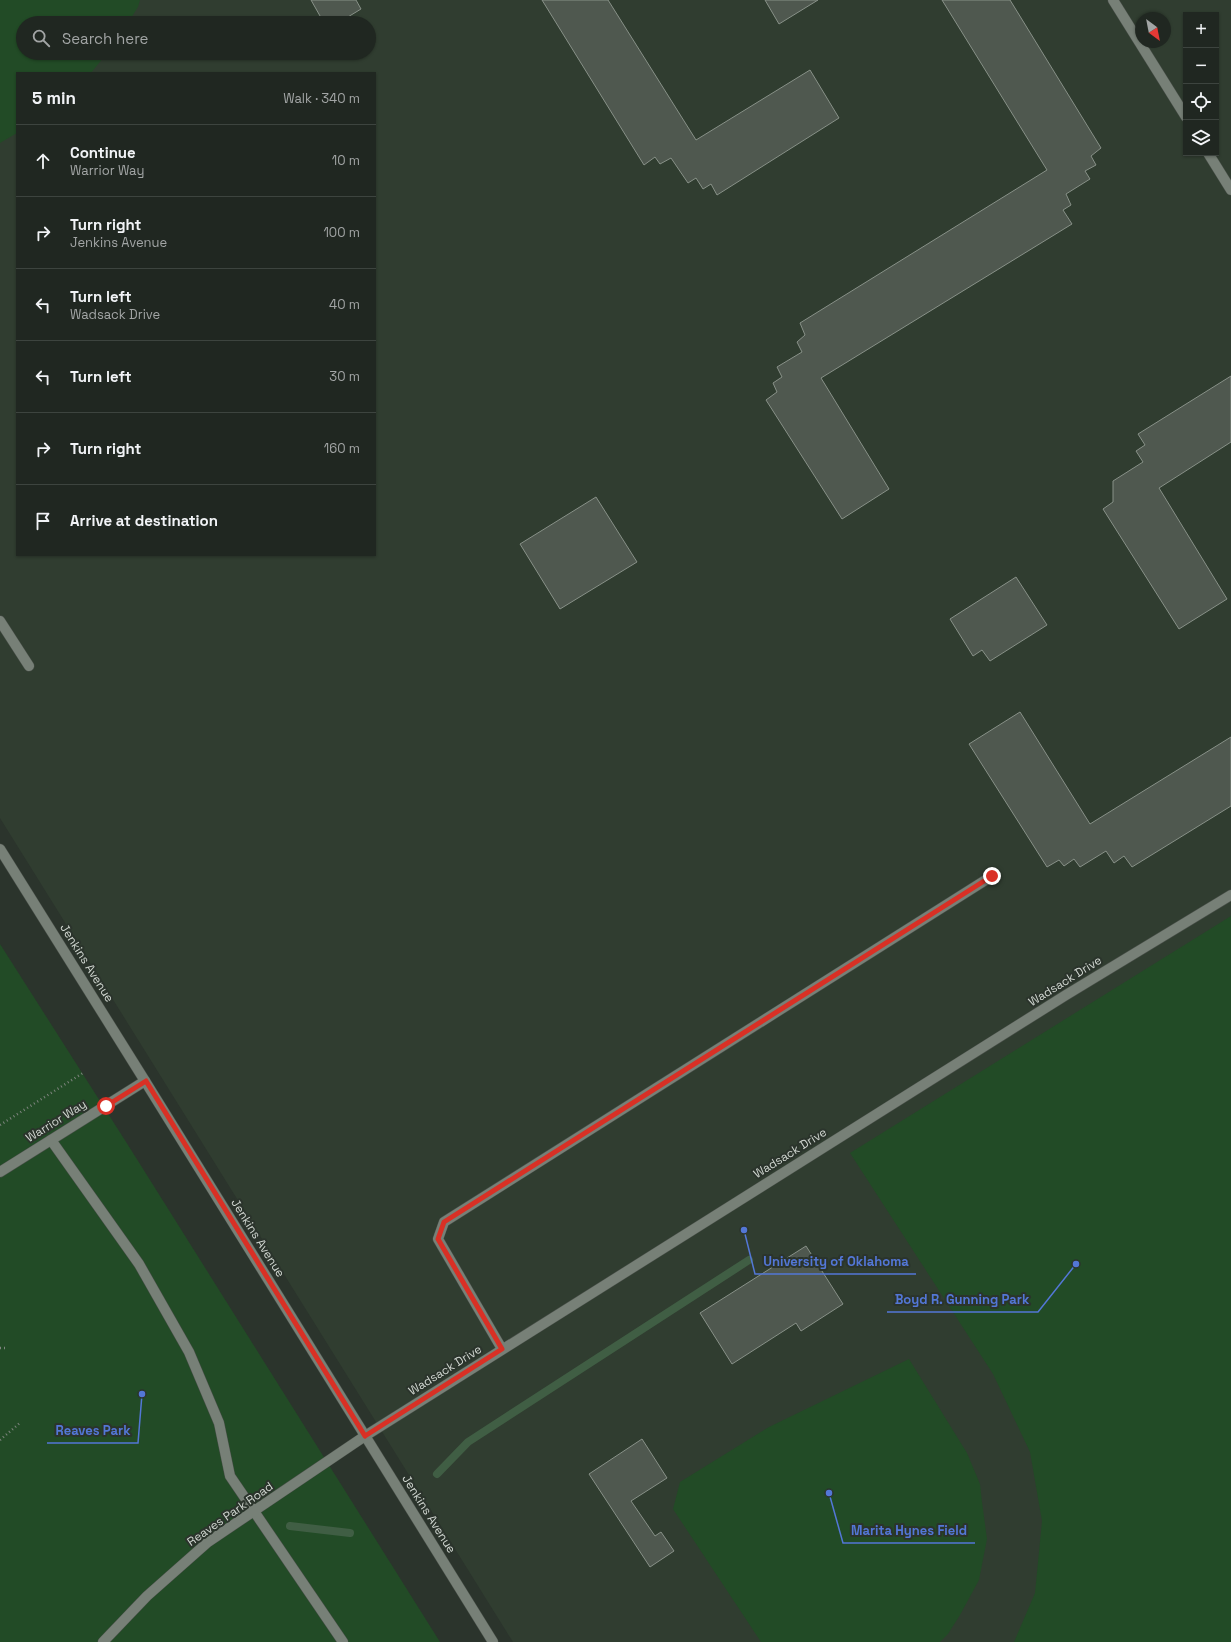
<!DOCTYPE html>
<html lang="en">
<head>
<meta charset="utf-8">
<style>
	body { margin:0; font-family:"Space Grotesk",sans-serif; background:#282f2a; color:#f1f3f6 }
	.controls { position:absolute; right:12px; top:12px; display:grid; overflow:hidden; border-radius:0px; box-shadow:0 1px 3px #0004 }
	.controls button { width:36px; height:36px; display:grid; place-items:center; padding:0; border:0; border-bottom:1px solid #3d443f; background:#202721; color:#f1f3f6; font:20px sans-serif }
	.compass { position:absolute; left:1135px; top:12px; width:36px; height:36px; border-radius:50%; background:#202721; box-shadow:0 1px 3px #0004; rotate:148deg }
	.stop { position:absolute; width:12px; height:12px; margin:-9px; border:3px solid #d93025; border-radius:50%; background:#fff }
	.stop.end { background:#d93025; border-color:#fff; box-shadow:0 1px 4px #0008 }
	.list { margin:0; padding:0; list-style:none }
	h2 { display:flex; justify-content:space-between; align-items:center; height:52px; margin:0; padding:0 16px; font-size:17px }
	h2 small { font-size:13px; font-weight:400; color:#a2a5a5 }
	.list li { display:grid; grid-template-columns:26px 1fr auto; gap:12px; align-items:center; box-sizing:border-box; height:72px; padding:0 16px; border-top:1px solid #3d443f }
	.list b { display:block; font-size:15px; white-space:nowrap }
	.list p { margin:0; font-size:13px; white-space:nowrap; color:#a2a5a5 }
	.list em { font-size:13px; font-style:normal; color:#a2a5a5 }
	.icon { flex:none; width:22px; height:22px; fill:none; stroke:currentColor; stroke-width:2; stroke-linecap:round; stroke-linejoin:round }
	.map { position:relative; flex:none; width:1231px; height:1642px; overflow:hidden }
	.search { position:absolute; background:#202721; box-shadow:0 1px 3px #0004; left:16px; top:16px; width:360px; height:44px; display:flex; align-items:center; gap:10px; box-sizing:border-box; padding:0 14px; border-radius:22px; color:#a2a5a5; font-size:15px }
	.panel { position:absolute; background:#202721; box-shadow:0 1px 3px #0004; left:16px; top:72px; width:360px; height:484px; border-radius:0px }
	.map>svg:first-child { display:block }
	.built { fill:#303d30; fill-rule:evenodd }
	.green { fill:#224b26 }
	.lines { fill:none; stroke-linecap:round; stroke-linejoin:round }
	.stream { stroke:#405e44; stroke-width:8 }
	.building { fill:#4f584f; stroke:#889188 }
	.minor-casing { stroke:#494f49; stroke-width:11 }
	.path { stroke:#7e857e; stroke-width:2.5; stroke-dasharray:1 3; stroke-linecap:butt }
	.minor { stroke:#778077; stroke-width:10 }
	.route { stroke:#d93025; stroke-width:5 }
	.labels { text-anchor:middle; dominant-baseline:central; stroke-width:4; stroke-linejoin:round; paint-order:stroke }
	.street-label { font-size:12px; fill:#d0d6d0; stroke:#2b342c }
	.leader { fill:none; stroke:#5377d6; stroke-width:1.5 }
	.callout-dot { fill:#5377d6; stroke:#2b342c; stroke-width:1.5 }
	.callout-label { font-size:13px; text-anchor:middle; font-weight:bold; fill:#5377d6; stroke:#2b342c; stroke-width:4; stroke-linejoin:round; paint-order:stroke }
</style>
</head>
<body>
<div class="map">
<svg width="1231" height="1642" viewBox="0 0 1231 1642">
	<rect width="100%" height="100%" fill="#2b342c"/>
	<!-- built -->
	<path class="built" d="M0,0h1231v1642h-718l-513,-824zM1186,15h30v138h-30zM1141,18h24v24h-24zM23,23h346v30h-346zM17,73h358v482h-358z"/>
	<!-- green -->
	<g class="green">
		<polygon points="0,0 140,0 138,7 128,23 23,23 23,53 107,53 91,73 17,73 17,133 0,143"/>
		<polygon points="1231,916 1231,1642 1014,1642 1035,1593 1042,1521 1030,1452 993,1374 850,1153"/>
		<polygon points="0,944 128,1145 440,1642 0,1642"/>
		<polygon points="909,1359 967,1453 980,1484 982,1502 987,1539 979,1580 960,1615 948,1634 940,1642 761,1642 673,1509 680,1482 769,1427"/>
	</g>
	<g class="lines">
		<!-- stream -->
		<g class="stream">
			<polyline points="437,1474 468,1442 749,1260"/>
			<polyline points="290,1526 350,1533"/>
		</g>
	</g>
	<!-- building -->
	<g class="building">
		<polygon points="311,0 356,0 361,9 338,23 324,23"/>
		<polygon points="542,0 608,0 696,140 810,70 839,118 717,195 711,184 703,189 696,178 688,183 671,158 660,164 655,157 644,165"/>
		<polygon points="765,0 818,0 779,24"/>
		<polygon points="942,0 1010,0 1101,148 1091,156 1096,165 1085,171 1090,179 1066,194 1071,205 1063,210 1072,224 821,378 889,489 842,519 766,400 777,392 773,383 782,377 777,367 802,352 797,342 805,335 800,323 1047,170"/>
		<polygon points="1231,376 1231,442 1159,488 1227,599 1179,629 1103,509 1113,502 1113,481 1143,462 1136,451 1145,445 1138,434"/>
		<polygon points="596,497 637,562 560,609 520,544"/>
		<polygon points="1016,577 1047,625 990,661 982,650 973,656 950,619"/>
		<polygon points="1020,712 1090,824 1231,737 1231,806 1132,867 1124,856 1114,863 1106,851 1080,867 1074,859 1064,866 1059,860 1047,867 969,744"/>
		<polygon points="806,1246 843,1304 801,1331 796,1323 732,1364 700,1313"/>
		<polygon points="642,1439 667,1478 631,1501 655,1536 661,1532 674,1551 650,1567 589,1474"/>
	</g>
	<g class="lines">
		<defs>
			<g id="minor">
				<polyline points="1113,0 1186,117"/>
				<polyline points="1208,153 1231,190"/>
				<polyline points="0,621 29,666"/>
				<polyline points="0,849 145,1081 493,1642"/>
				<polyline points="51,1140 139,1264 189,1352 219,1423 230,1476 343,1642"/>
				<polyline points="0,1172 145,1081"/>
				<polyline points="502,1349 438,1239 444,1222 992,876"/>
				<polyline points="103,1642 147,1596 208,1542 365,1436 1066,995 1231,895"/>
			</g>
		</defs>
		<!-- minor casing -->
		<use href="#minor" class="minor-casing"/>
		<!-- path -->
		<g class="path">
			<polyline points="0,1125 83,1073"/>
			<polyline points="0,1348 5,1348"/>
			<polyline points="0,1440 21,1422"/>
		</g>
		<!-- minor -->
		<use href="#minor" class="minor"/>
	</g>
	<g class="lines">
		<!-- route -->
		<polyline class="route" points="106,1106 146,1081 365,1436 502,1349 438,1239 444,1222 992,876"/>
	</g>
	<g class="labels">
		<!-- street labels -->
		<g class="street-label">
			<text transform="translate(87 963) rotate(58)">Jenkins Avenue</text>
			<text transform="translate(1065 981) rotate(-32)">Wadsack Drive</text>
			<text transform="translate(56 1121) rotate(-32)">Warrior Way</text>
			<text transform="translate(790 1153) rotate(-32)">Wadsack Drive</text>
			<text transform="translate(258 1238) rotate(58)">Jenkins Avenue</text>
			<text transform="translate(445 1370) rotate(-32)">Wadsack Drive</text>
			<text transform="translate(230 1514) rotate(-35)">Reaves Park Road</text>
			<text transform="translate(429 1514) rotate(58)">Jenkins Avenue</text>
		</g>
	</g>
	<!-- callouts -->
	<path class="leader" d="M744 1230L755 1274H916M1076 1264L1038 1312H887M142 1394L138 1443H47M829 1493L843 1543H975"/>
	<g class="callout-dot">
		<circle cx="744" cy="1230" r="4"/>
		<circle cx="1076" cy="1264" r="4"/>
		<circle cx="142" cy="1394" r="4"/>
		<circle cx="829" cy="1493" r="4"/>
	</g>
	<g class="callout-label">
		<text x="836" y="1266">University of Oklahoma</text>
		<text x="962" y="1304">Boyd R. Gunning Park</text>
		<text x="93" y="1435">Reaves Park</text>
		<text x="909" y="1535">Marita Hynes Field</text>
	</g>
</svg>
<div class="controls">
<button>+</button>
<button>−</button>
<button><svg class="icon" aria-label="locate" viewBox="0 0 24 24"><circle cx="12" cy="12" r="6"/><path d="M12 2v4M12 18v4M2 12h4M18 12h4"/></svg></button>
<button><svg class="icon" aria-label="layers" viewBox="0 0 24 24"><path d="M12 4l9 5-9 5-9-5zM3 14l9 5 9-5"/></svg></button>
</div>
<svg class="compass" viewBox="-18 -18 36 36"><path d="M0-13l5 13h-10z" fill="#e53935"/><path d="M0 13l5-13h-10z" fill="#a2a5a5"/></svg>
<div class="stop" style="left:106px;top:1106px"></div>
<div class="stop end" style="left:992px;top:876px"></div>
<div class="search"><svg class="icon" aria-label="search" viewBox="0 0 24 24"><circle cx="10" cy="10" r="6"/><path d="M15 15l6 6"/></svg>Search here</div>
<section class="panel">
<h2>5 min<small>Walk · 340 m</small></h2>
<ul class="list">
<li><svg class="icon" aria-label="ahead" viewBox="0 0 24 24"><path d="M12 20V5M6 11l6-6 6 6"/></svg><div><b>Continue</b><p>Warrior Way</p></div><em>10 m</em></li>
<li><svg class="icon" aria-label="right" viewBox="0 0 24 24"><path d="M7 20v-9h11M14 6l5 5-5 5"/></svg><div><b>Turn right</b><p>Jenkins Avenue</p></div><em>100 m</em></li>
<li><svg class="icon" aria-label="left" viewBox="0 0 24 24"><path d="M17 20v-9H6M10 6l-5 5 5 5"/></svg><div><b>Turn left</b><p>Wadsack Drive</p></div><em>40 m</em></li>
<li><svg class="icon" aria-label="left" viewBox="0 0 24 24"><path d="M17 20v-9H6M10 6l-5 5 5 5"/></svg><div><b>Turn left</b></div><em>30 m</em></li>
<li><svg class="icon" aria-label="right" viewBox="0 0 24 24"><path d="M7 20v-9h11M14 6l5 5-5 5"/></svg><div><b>Turn right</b></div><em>160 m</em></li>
<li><svg class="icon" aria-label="arrive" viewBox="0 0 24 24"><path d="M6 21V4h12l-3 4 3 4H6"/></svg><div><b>Arrive at destination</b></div></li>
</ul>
</section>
</div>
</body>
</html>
